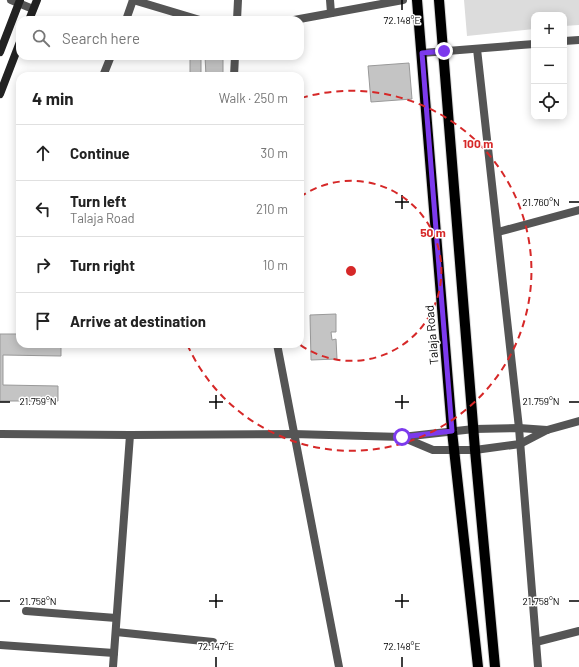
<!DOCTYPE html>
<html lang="en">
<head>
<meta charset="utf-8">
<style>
	body { margin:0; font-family:Barlow,sans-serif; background:#f2f2f2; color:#222 }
	.controls { position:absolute; right:12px; top:12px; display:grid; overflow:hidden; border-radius:8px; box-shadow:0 2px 10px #0003 }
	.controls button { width:36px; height:36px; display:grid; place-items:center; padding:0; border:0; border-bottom:1px solid #e0e0e0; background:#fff; color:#222; font:20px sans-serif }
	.stop { position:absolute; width:12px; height:12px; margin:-9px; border:3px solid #7c3aed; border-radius:50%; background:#fff }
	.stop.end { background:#7c3aed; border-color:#fff; box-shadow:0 1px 4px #0008 }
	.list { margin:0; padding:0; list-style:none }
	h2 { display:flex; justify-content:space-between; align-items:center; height:52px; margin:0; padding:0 16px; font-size:17px }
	h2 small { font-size:13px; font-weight:400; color:#767676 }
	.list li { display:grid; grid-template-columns:26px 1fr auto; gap:12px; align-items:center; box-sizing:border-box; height:56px; padding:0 16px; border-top:1px solid #e0e0e0 }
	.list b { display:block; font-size:15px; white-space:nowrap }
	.list p { margin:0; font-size:13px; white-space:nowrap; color:#767676 }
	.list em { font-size:13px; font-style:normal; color:#767676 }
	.icon { flex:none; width:22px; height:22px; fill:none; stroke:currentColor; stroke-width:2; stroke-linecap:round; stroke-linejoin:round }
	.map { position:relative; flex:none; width:579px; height:667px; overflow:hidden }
	.search { position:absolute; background:#fff; box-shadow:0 2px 10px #0003; left:16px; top:16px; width:288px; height:44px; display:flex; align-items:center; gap:10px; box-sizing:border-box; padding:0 14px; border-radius:12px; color:#767676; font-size:15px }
	.panel { position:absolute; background:#fff; box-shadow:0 2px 10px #0003; left:16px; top:72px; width:288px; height:276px; border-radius:12px }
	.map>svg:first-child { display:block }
	.green { fill:#dcdcdc }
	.building { fill:#c4c4c4; stroke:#999 }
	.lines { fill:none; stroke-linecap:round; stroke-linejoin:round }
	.primary-casing { stroke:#dbdbdb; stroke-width:12 }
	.minor { stroke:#555; stroke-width:8 }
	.tertiary { stroke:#555; stroke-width:8 }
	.secondary { stroke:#222; stroke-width:8 }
	.primary { stroke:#000; stroke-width:10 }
	.route { stroke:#7c3aed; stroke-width:5 }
	.ticks { fill:none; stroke:#000; stroke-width:1.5 }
	.ring { fill:none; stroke:#d62828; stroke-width:2; stroke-dasharray:7 5 }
	.labels { text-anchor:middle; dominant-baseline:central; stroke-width:3; stroke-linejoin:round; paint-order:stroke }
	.street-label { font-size:12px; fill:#000; stroke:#fff }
	.ticks-label { font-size:10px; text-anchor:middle; fill:#000; stroke:#fff; stroke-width:3; stroke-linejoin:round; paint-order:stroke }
	.centre { fill:#d62828; stroke:#fff; stroke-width:2 }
	.ring-label { font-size:12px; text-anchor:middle; font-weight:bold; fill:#d62828; stroke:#fff; stroke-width:3; stroke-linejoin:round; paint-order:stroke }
</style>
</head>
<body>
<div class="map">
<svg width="579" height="667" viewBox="0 0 579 667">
	<rect width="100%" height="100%" fill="#fff"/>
	<!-- green -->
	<polygon class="green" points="464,0 579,0 579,25 564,26 564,15 534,15 534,29 467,36"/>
	<!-- building -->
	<g class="building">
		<polygon points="205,56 223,56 223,76 206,76"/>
		<rect x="190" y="59" width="11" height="16"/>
		<polygon points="409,63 412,99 371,102 368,66"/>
		<polygon points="336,314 336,332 331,332 332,340 336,339 337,359 311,360 310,315"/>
		<polygon points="0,334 20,334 20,344 61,344 61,356 3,355 3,385 58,386 58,401 0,401"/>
	</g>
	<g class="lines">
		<defs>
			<g id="primary">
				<polyline points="417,0 452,431 478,667"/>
				<polyline points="439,0 475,450 495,667"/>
			</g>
		</defs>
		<!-- primary casing -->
		<use href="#primary" class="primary-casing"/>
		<!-- minor -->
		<g class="minor">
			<polyline points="11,0 33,9"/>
			<polyline points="133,0 200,20"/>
			<polyline points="330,0 331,13"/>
			<polyline points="126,20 133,0"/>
			<polyline points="237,20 238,0"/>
			<polyline points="294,20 403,0"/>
			<polyline points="564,41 579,40"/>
			<polyline points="477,49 519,428 538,667"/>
			<polyline points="422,53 534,44"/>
			<polyline points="103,76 111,56"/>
			<polyline points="234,76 235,56"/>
			<polyline points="498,232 579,210"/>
			<polyline points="277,344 339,667"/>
			<polyline points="26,611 116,618"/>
			<polyline points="116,632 213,642"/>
			<polyline points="536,642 579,631"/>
			<polyline points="0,645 114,653"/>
			<polyline points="113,667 130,435"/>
		</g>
		<!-- tertiary -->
		<g class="tertiary">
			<polyline points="0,434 130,435 293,434 402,437 474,429 519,428 547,430"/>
			<polyline points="402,437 433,450 475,450 520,444 547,430 579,421"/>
		</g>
		<!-- secondary -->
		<g class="secondary">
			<polyline points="29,20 37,0"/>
			<polyline points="0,52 20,0"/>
			<polyline points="0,94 20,42"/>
		</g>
		<!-- primary -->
		<use href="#primary" class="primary"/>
	</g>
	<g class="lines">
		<!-- route -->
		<polyline class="route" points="402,437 452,431 422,53 444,51"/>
	</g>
	<!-- ticks -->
	<path class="ticks" d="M402,0v10M402,195v14M395,202h14M569,202h10M216,395v14M402,395v14M0,402h10M209,402h14M395,402h14M569,402h10M216,594v14M402,594v14M0,601h10M209,601h14M395,601h14M569,601h10M216,657v10M402,657v10"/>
	<!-- distance rings -->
	<g class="ring">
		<path d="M300 197A90 90 0 1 1 299 344"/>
		<path d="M301 98A180 180 0 1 1 187 344"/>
	</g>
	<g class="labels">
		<!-- street labels -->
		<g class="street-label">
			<text transform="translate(431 335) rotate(-95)">Talaja Road</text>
		</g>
	</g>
	<g class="ticks-label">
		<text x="402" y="24">72.148°E</text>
		<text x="541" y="206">21.760°N</text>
		<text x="38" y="405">21.759°N</text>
		<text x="541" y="405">21.759°N</text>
		<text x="38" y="605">21.758°N</text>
		<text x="541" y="605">21.758°N</text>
		<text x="216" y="650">72.147°E</text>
		<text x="402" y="650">72.148°E</text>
	</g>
	<circle cx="351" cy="271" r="6" class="centre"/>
	<g class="ring-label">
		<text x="478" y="148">100 m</text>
		<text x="433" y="237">50 m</text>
	</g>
</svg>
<div class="controls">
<button>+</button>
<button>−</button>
<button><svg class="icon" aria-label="locate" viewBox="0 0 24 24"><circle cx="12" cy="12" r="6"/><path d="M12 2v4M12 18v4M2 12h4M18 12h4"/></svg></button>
</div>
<div class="stop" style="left:402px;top:437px"></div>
<div class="stop end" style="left:444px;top:51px"></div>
<div class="search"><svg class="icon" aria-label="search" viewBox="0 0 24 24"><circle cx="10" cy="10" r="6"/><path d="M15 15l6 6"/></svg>Search here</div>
<section class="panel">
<h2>4 min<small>Walk · 250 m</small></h2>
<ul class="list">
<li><svg class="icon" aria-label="ahead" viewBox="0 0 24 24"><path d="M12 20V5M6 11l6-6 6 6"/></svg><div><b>Continue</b></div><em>30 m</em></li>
<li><svg class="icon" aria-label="left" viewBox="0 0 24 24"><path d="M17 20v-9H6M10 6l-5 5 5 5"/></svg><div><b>Turn left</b><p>Talaja Road</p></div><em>210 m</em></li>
<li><svg class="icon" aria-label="right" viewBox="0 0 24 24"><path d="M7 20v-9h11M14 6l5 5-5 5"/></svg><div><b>Turn right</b></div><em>10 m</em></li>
<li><svg class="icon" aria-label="arrive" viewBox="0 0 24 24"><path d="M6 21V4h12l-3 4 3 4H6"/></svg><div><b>Arrive at destination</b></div></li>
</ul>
</section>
</div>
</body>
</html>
